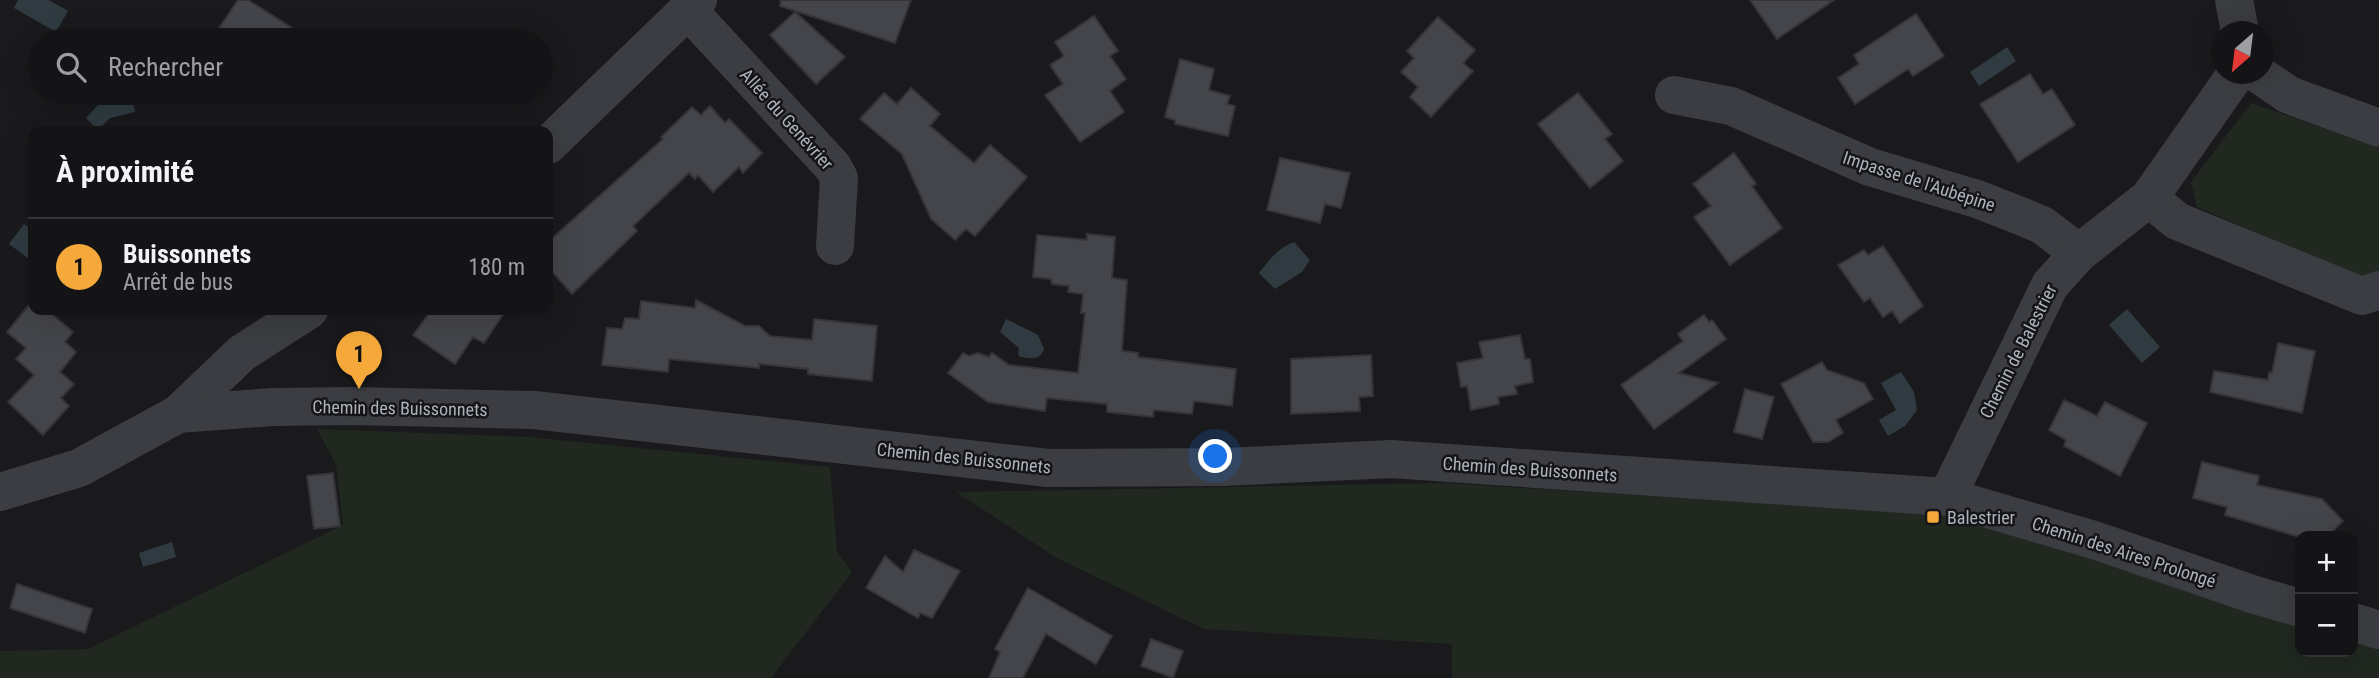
<!DOCTYPE html>
<html lang="fr">
<head>
<meta charset="utf-8">
<style>
	body { margin:0; font-family:"Roboto Condensed",sans-serif; background:#212123; color:#f1f3f6 }
	.controls { position:absolute; right:21px; bottom:21px; display:grid; overflow:hidden; border-radius:14px; box-shadow:0 7px 28px #0002 }
	.controls button { width:63px; height:63px; display:grid; place-items:center; padding:0; border:0; border-bottom:2px solid #333335; background:#141416; color:#f1f3f6; font:35px sans-serif }
	.compass { position:absolute; left:2211px; top:21px; width:63px; height:63px; border-radius:50%; background:#141416; box-shadow:0 7px 28px #0002; rotate:208deg }
	.you { position:absolute; left:1216px; top:457px; width:24px; height:24px; margin:-18px; border:5px solid #fff; border-radius:50%; background:#1a73e8; box-shadow:0 0 0 10px #1a73e833 }
	.badge { display:grid; place-items:center; width:46px; height:46px; border-radius:50%; background:#f5a93a; color:#111; font-size:23px; font-weight:700 }
	.pin { position:absolute; translate:-50% -58px; filter:drop-shadow(0 2px 4px #0008) }
	.pin::after { content:''; position:absolute; top:37px; width:24px; height:21px; background:inherit; clip-path:polygon(0 0,100% 0,50% 100%) }
	.list { margin:0; padding:0; list-style:none }
	h2 { display:flex; justify-content:space-between; align-items:center; height:91px; margin:0; padding:0 28px; font-size:30px }
	h2 small { font-size:23px; font-weight:400; color:#9d9ea1 }
	.list li { display:grid; grid-template-columns:46px 1fr auto; gap:21px; align-items:center; box-sizing:border-box; height:98px; padding:0 28px; border-top:2px solid #333335 }
	.list b { display:block; font-size:26px; white-space:nowrap }
	.list p { margin:0; font-size:23px; white-space:nowrap; color:#9d9ea1 }
	.list em { font-size:23px; font-style:normal; color:#9d9ea1 }
	.icon { flex:none; width:38px; height:38px; fill:none; stroke:currentColor; stroke-width:2; stroke-linecap:round; stroke-linejoin:round }
	.map { position:relative; flex:none; width:2379px; height:678px; overflow:hidden }
	.search { position:absolute; background:#141416; box-shadow:0 7px 28px #0002; left:28px; top:28px; width:525px; height:77px; display:flex; align-items:center; gap:18px; box-sizing:border-box; padding:0 24px; border-radius:38px; color:#9d9ea1; font-size:26px }
	.panel { position:absolute; background:#141416; box-shadow:0 7px 28px #0002; left:28px; top:126px; width:525px; height:189px; border-radius:14px }
	.map>svg:first-child { display:block }
	.green { fill:#202820 }
	.water { fill:#2f3b41 }
	.building { fill:#44454a; stroke:#343439; stroke-width:2 }
	.lines { fill:none; stroke-linecap:round; stroke-linejoin:round }
	.minor { stroke:#3b3d42; stroke-width:38 }
	.poi-dot { fill:#f5a93a; stroke:#151518; stroke-width:2.5 }
	.labels { text-anchor:middle; dominant-baseline:central; stroke-width:5; stroke-linejoin:round; paint-order:stroke }
	.street-label { font-size:18px; fill:#adb2bc; stroke:#151518 }
	.poi-label { font-size:18px; fill:#adb2bc; stroke:#151518; text-anchor:start }
</style>
</head>
<body>
<div class="map">
<svg width="2379" height="678" viewBox="0 0 2379 678">
	<rect width="100%" height="100%" fill="#1a1a1d"/>
	<!-- green -->
	<g class="green">
		<polygon points="2251,103 2379,148 2379,271 2377,273 2358,276 2197,207 2191,182"/>
		<polygon points="317,429 530,437 830,467 837,551 852,572 771,678 0,678 0,651 88,649 343,525 336,465"/>
		<polygon points="1445,483 1960,516 2300,613 2300,652 2353,652 2353,628 2379,636 2379,678 1452,678 1452,644 1204,629 1057,558 956,492"/>
	</g>
	<!-- water -->
	<g class="water">
		<polygon points="18,0 49,0 68,11 56,32 14,8"/>
		<polygon points="2007,47 2016,61 1979,86 1970,72"/>
		<polygon points="131,94 135,112 110,118 98,130 86,118 100,103"/>
		<polygon points="24,224 33,231 33,262 9,244"/>
		<path d="M1294,242l16,18 -8,12 -27,17 -16,-16c10,-13 19,-25 35,-31z"/>
		<polygon points="2127,309 2160,347 2142,363 2109,325"/>
		<path d="M1006,319l32,16 6,14c-4,12 -13,9 -24,8l-2,-3 1,-6 -19,-16z"/>
		<polygon points="1901,372 1914,392 1917,410 1905,426 1888,436 1879,420 1896,410 1881,383"/>
		<polygon points="172,542 176,557 143,567 139,553"/>
	</g>
	<!-- building -->
	<g class="building">
		<polygon points="238,0 248,0 311,40 211,40"/>
		<polygon points="781,0 911,0 895,43 780,6"/>
		<polygon points="1750,0 1834,0 1777,39"/>
		<polygon points="795,12 845,57 816,84 770,35"/>
		<polygon points="1916,14 1944,56 1913,76 1908,69 1855,104 1838,78 1859,64 1854,55"/>
		<polygon points="1094,16 1118,51 1110,56 1126,79 1110,91 1124,112 1080,142 1045,95 1063,84 1050,65 1064,56 1055,42"/>
		<polygon points="1438,17 1475,50 1463,63 1473,71 1431,117 1410,97 1418,87 1401,72 1414,58 1407,51"/>
		<polygon points="1180,59 1214,69 1209,90 1230,96 1227,104 1235,106 1228,136 1175,124 1175,120 1165,117"/>
		<polygon points="2030,74 2043,94 2052,89 2075,125 2018,162 1980,104"/>
		<polygon points="911,88 940,114 930,126 974,163 990,145 1027,177 975,236 966,229 955,240 931,219 902,154 860,119 884,93 897,104"/>
		<polygon points="1578,93 1612,134 1605,139 1623,161 1590,188 1538,124"/>
		<polygon points="710,106 725,123 729,119 762,153 743,173 739,167 713,192 698,175 695,179 689,173 633,226 637,231 572,294 548,267 548,242 663,139 661,137 692,107 701,115"/>
		<polygon points="1734,153 1756,184 1752,186 1782,228 1730,265 1694,217 1711,206 1693,184"/>
		<polygon points="1280,158 1350,173 1341,208 1325,204 1320,223 1267,210"/>
		<polygon points="1087,234 1115,237 1112,278 1127,280 1122,351 1138,353 1138,357 1236,369 1232,406 1194,401 1192,414 1154,410 1153,417 1107,412 1107,404 1047,398 1045,411 988,402 948,373 963,353 969,356 978,353 989,357 992,353 1009,365 1078,373 1085,313 1081,313 1083,294 1068,292 1069,286 1052,284 1051,279 1033,277 1037,235 1087,240"/>
		<polygon points="1883,246 1923,306 1900,323 1892,311 1883,317 1870,298 1864,302 1838,265 1864,250 1868,255"/>
		<polygon points="33,300 33,310 47,310 73,332 65,342 76,352 60,372 74,384 61,398 69,406 43,435 8,402 34,375 16,359 26,348 7,332"/>
		<polygon points="696,300 745,326 759,326 770,336 812,340 814,319 877,326 872,381 808,374 808,369 759,364 759,368 669,359 668,372 602,365 607,328 622,329 625,318 639,319 641,301 695,308"/>
		<polygon points="427,310 506,310 484,343 473,337 455,364 413,335 430,312"/>
		<polygon points="1704,315 1709,322 1712,320 1726,339 1679,373 1718,383 1654,429 1621,385 1683,341 1678,334"/>
		<polygon points="1520,335 1525,359 1530,359 1533,382 1515,386 1517,394 1498,397 1499,404 1471,410 1467,386 1461,387 1457,363 1483,358 1479,342"/>
		<polygon points="2278,343 2315,351 2302,413 2210,392 2214,371 2268,380 2269,372 2272,373"/>
		<polygon points="1371,355 1373,396 1359,397 1360,411 1291,414 1291,359"/>
		<polygon points="1822,362 1827,370 1864,383 1873,399 1836,420 1843,433 1828,442 1813,442 1781,384"/>
		<polygon points="1745,389 1774,397 1762,439 1734,432"/>
		<polygon points="2064,400 2097,416 2105,402 2147,423 2120,476 2064,446 2066,440 2049,430"/>
		<polygon points="2202,462 2259,476 2257,485 2322,499 2343,521 2328,536 2296,536 2225,515 2227,507 2193,498"/>
		<polygon points="333,473 340,526 314,529 307,476"/>
		<polygon points="914,550 960,571 932,618 920,613 918,618 866,588 885,556 903,572"/>
		<polygon points="17,584 92,609 85,633 10,608"/>
		<polygon points="1028,588 1112,636 1096,664 1046,634 1023,678 989,678 1000,652 995,649"/>
		<polygon points="1151,639 1183,651 1173,678 1141,666"/>
	</g>
	<g class="lines">
		<!-- minor -->
		<g class="minor">
			<polyline points="2234,0 2240,32"/>
			<polyline points="688,10 833,167 839,178 835,246"/>
			<polyline points="2258,74 2289,95 2379,128"/>
			<polyline points="1674,95 1731,106 1870,167 1977,199 2018,215 2042,225 2079,253"/>
			<polyline points="548,145 698,0"/>
			<polyline points="2149,198 2177,221 2362,296 2379,290"/>
			<polyline points="178,414 242,353 309,310"/>
			<polyline points="0,492 79,468 178,414 273,407 353,406 534,410 1048,468 1225,467 1391,459 1947,497 2094,540 2255,595 2300,608"/>
			<polyline points="1947,497 2050,285 2079,253 2149,198 2236,74"/>
			<polyline points="2353,622 2379,630"/>
		</g>
	</g>
	<!-- markers -->
	<rect class="poi-dot" x="1926" y="510" width="14" height="14" rx="3.5"/>
	<g class="labels">
		<!-- street labels -->
		<g class="street-label">
			<text transform="translate(787 119) rotate(48)">Allée du Genévrier</text>
			<text transform="translate(1919 181) rotate(18)">Impasse de l'Aubépine</text>
			<text transform="translate(2018 351) rotate(-63)">Chemin de Balestrier</text>
			<text transform="translate(400 408) rotate(1)">Chemin des Buissonnets</text>
			<text transform="translate(964 458) rotate(6)">Chemin des Buissonnets</text>
			<text transform="translate(1530 469) rotate(4)">Chemin des Buissonnets</text>
			<text transform="translate(2124 552) rotate(18)">Chemin des Aires Prolongé</text>
		</g>
		<!-- poi labels -->
		<g class="poi-label">
			<text x="1947" y="517">Balestrier</text>
		</g>
	</g>
</svg>
<div class="controls">
<button>+</button>
<button>−</button>
</div>
<svg class="compass" viewBox="-18 -18 36 36"><path d="M0-13l5 13h-10z" fill="#e53935"/><path d="M0 13l5-13h-10z" fill="#9d9ea1"/></svg>
<div class="you"></div>
<div class="pin badge" style="left:359px;top:389px">1</div>
<div class="search"><svg class="icon" aria-label="search" viewBox="0 0 24 24"><circle cx="10" cy="10" r="6"/><path d="M15 15l6 6"/></svg>Rechercher</div>
<section class="panel">
<h2>À proximité<small></small></h2>
<ul class="list">
<li><span class="badge">1</span><div><b>Buissonnets</b><p>Arrêt de bus</p></div><em>180 m</em></li>
</ul>
</section>
</div>
</body>
</html>
